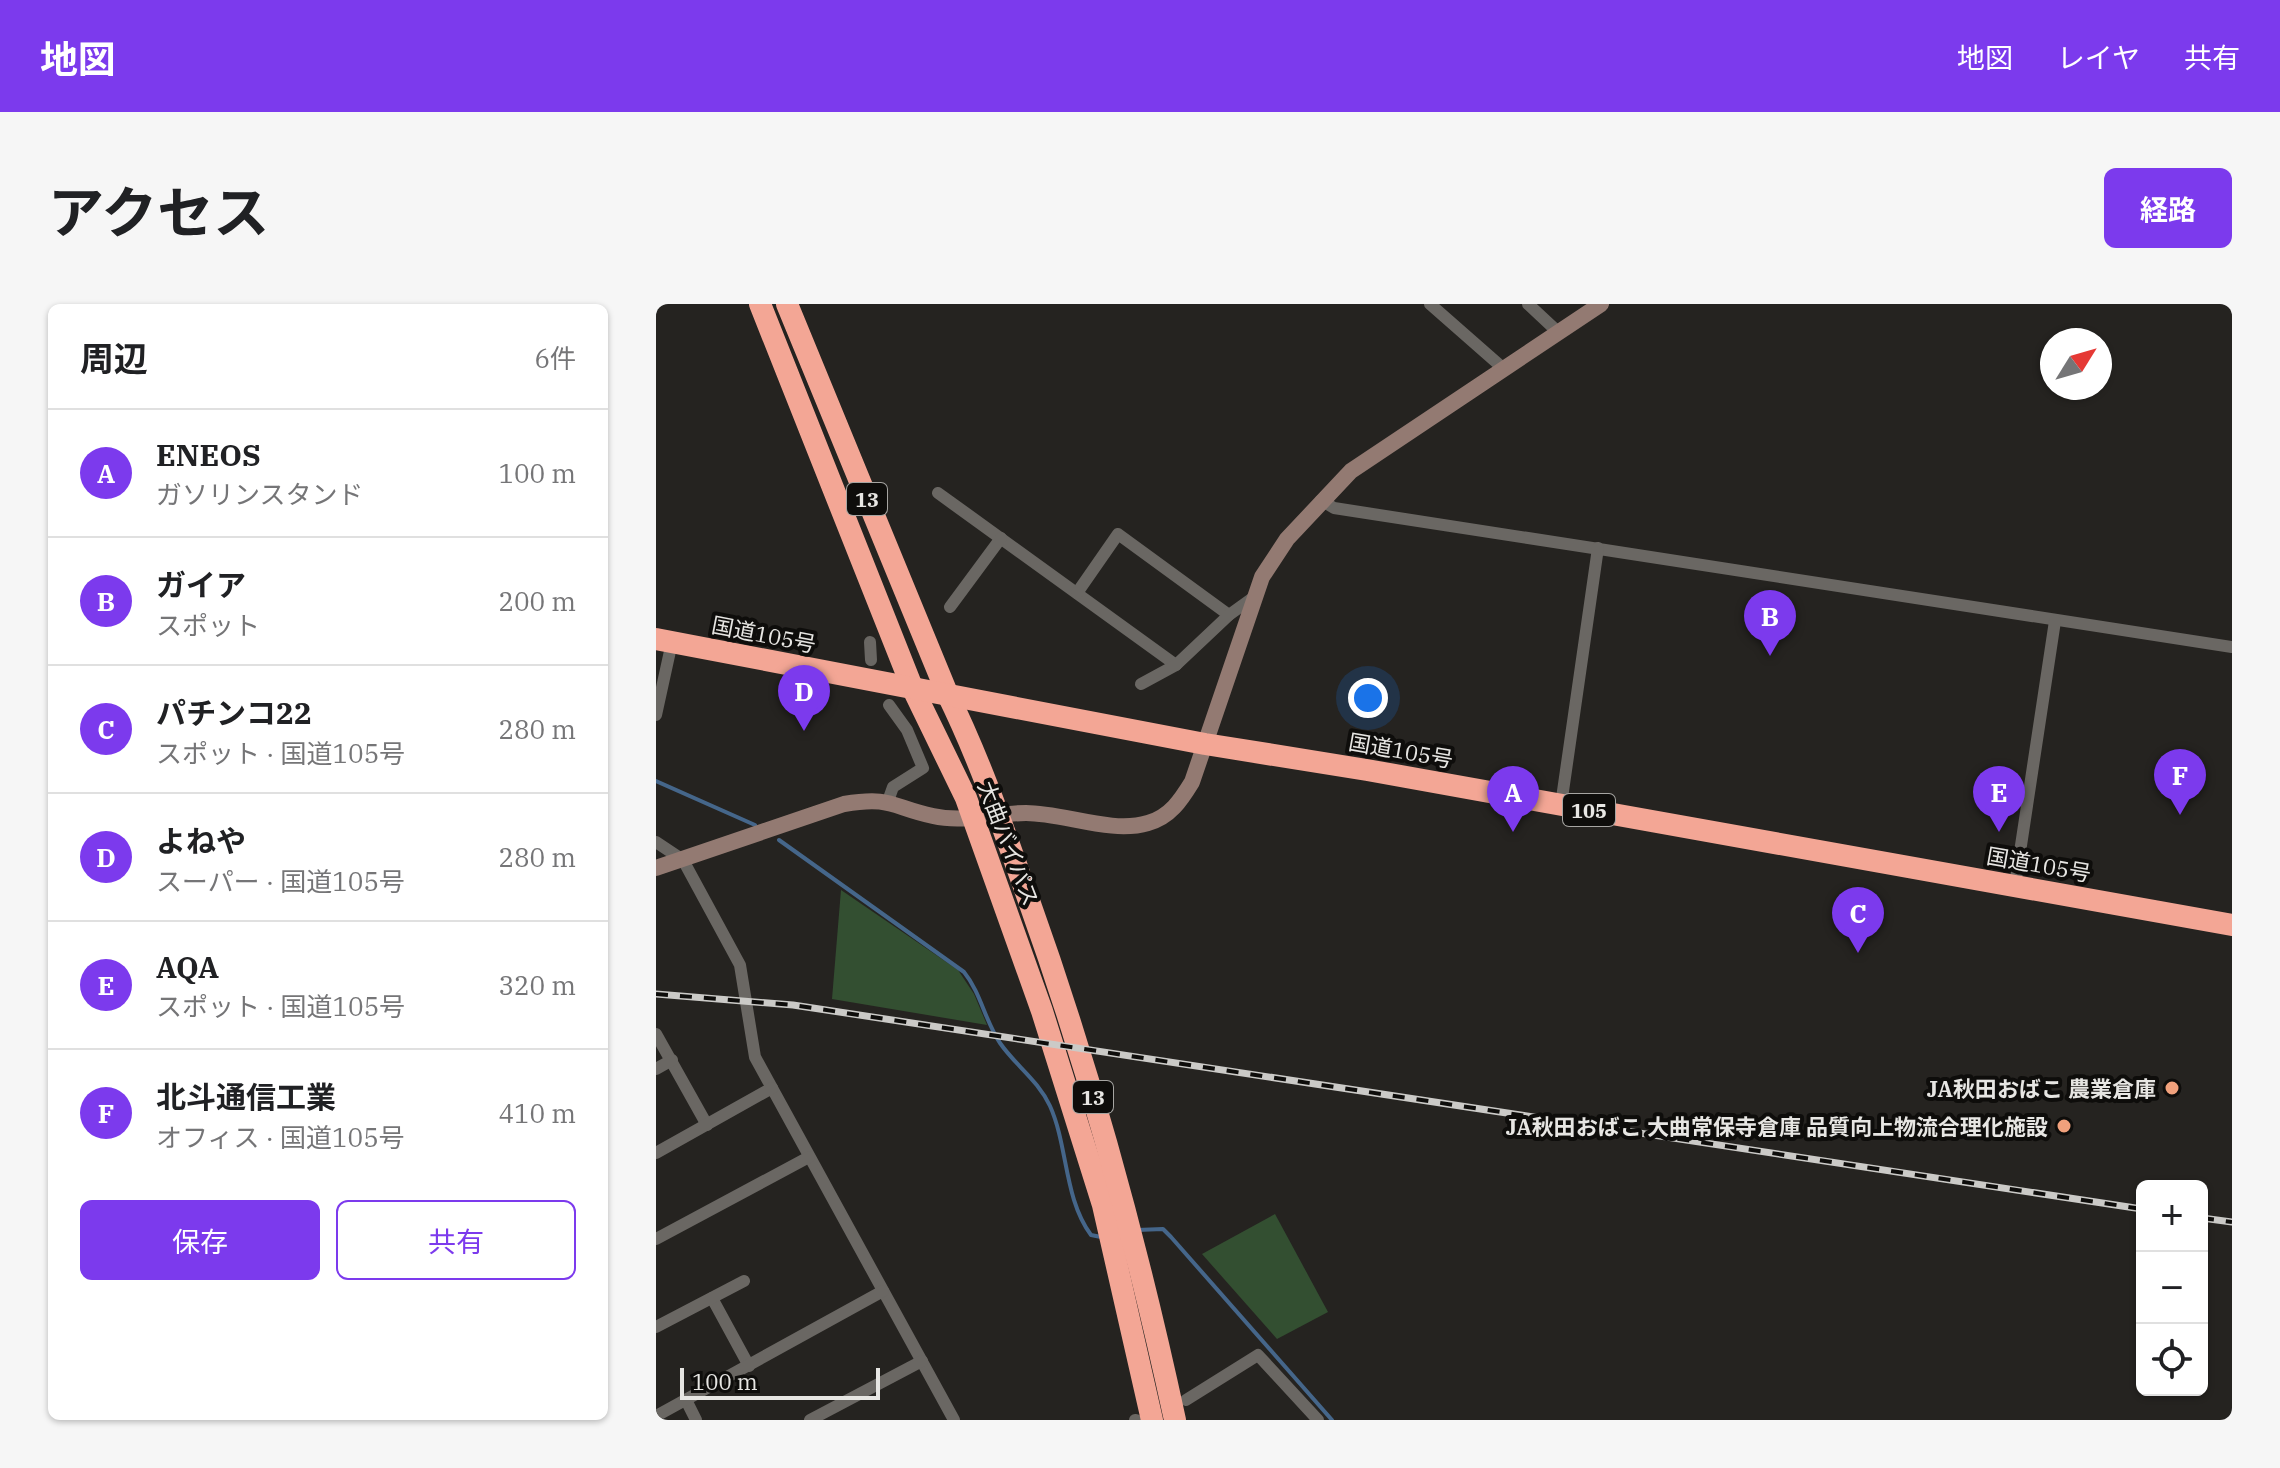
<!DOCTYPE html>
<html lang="ja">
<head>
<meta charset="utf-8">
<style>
	body { margin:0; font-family:"IBM Plex Serif","Noto Sans JP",serif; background:#f6f6f6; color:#202124 }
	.controls { position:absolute; right:24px; bottom:24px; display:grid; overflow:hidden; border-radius:12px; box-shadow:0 2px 6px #0004 }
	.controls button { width:72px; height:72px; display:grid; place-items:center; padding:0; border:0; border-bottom:2px solid #e0e0e0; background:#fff; color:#202124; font:40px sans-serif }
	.compass { position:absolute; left:1384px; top:24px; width:72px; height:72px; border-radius:50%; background:#fff; box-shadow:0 2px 6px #0004; rotate:53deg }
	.scale { position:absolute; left:24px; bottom:20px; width:200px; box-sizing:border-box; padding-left:8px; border:4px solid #e7e6e3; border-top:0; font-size:22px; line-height:28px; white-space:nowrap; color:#e7e6e3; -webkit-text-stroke:6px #0e0d0b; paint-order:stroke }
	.you { position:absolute; left:712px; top:394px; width:28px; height:28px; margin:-20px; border:6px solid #fff; border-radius:50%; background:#1a73e8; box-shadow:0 0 0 12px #1a73e833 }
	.badge { display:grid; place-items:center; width:52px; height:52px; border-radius:50%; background:#7c3aed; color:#fff; font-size:26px; font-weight:700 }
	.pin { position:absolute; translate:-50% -66px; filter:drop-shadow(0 2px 4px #0008) }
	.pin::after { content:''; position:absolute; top:42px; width:28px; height:24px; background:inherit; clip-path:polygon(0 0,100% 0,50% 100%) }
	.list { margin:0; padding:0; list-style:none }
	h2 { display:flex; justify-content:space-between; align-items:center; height:104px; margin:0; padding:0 32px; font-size:34px }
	h2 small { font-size:26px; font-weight:400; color:#757577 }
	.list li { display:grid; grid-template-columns:52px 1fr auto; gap:24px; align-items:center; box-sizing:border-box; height:128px; padding:0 32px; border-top:2px solid #e0e0e0 }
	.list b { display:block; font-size:30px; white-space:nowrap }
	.list p { margin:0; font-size:26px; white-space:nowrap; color:#757577 }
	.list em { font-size:26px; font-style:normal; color:#757577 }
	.actions { display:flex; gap:16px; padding:24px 32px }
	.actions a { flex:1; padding:18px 0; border:2px solid #7c3aed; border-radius:12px; text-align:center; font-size:28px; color:#7c3aed }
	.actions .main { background:#7c3aed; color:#fff }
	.icon { flex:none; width:44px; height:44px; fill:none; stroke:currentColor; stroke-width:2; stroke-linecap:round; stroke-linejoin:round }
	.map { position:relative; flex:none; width:1576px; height:1116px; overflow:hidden; border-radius:12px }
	header { display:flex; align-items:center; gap:48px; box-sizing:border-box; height:112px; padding:0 40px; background:#7c3aed; color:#fff }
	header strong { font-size:38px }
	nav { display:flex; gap:44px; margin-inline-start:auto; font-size:28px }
	.intro { display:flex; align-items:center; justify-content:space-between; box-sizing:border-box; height:192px; padding:0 48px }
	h1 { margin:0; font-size:56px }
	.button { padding:20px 36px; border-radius:12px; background:#7c3aed; color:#fff; font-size:28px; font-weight:700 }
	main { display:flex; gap:48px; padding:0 48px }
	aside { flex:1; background:#fff; border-radius:12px; box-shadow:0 2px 6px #0004 }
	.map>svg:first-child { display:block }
	.green { fill:#334f31 }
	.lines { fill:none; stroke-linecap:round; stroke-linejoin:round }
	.stream { stroke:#45668a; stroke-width:4 }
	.street { stroke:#6a6763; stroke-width:12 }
	.secondary { stroke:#937a72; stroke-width:16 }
	.highway { stroke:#f3a695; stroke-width:22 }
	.rail-casing { stroke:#cbcac7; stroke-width:7 }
	.rail { stroke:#0e0d0b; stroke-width:4; stroke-dasharray:12; stroke-linecap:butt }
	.poi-dot { fill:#f1a17c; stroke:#0e0d0b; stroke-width:3 }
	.labels { text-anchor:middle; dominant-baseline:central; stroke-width:8; stroke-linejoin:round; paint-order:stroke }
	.shield { fill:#0e0d0b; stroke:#a6a5a2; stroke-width:2 }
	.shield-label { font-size:20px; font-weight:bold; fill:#e7e6e3 }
	.street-label { font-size:22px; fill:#e7e6e3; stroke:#0e0d0b }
	.poi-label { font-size:22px; font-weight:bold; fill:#e7e6e3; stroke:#0e0d0b; text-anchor:end }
</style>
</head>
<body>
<header>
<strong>地図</strong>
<nav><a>地図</a><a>レイヤ</a><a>共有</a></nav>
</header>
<div class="intro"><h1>アクセス</h1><a class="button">経路</a></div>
<main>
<aside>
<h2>周辺<small>6件</small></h2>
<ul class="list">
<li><span class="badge">A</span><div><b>ENEOS</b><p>ガソリンスタンド</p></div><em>100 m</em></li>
<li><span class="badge">B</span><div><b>ガイア</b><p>スポット</p></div><em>200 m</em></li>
<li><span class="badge">C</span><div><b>パチンコ22</b><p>スポット · 国道105号</p></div><em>280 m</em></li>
<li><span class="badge">D</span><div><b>よねや</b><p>スーパー · 国道105号</p></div><em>280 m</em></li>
<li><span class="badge">E</span><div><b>AQA</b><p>スポット · 国道105号</p></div><em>320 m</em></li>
<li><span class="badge">F</span><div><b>北斗通信工業</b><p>オフィス · 国道105号</p></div><em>410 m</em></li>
</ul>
<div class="actions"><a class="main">保存</a><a>共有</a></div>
</aside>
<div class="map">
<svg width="1576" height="1116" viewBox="0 0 1576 1116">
	<rect width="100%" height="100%" fill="#252320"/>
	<!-- green -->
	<g class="green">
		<polygon points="185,586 302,666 318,690 331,721 176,695"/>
		<polygon points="619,910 672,1008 621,1035 546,950"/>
	</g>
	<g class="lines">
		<!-- stream -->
		<g class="stream">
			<polyline points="0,477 99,521"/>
			<path d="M123,536l185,132c17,21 21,49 36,71 15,22 38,37 50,63 18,40 14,93 41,129l10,2"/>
			<polyline points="481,926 507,925 515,933 676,1116"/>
		</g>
		<!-- street -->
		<g class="street">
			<polyline points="774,0 848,65"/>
			<polyline points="872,0 903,29"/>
			<polyline points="282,189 520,361"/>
			<polyline points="665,196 678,204 1576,343"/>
			<polyline points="421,289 462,230 573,311"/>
			<polyline points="294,303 345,234"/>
			<polyline points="214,338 215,356"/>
			<polyline points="485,380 520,361 573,311 598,293"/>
			<polyline points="0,411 16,338"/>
			<polyline points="232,497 237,483 267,464 251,426 233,401"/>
			<polyline points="905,501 942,244"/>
			<polyline points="0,538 27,556 84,661 99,753 298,1116"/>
			<polyline points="1359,581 1399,317"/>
			<polyline points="0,730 51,821"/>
			<polyline points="0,765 16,756"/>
			<polyline points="0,849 116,784"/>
			<polyline points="0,935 153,853"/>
			<polyline points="56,994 93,1062"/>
			<polyline points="0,1023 88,977"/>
			<polyline points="30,1096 40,1116"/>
			<polyline points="530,1096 602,1051 662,1116"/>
			<polyline points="0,1112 227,987"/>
			<polyline points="154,1116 266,1057"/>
			<polyline points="479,1116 480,1116"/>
		</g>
		<!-- secondary -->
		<path class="secondary" d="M0,564l188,-64c48,-8 47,3 89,12 31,7 62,-3 93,-3 38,0 85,21 122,10 22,-6 33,-23 44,-41l70,-205 25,-38 64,-68 250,-167"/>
		<!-- highway -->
		<g class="highway">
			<polyline points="104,0 256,383 310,494 386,707 447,901 496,1116"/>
			<path d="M131,0l160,389c33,67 57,137 82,208 61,170 108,343 146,519"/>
			<polyline points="0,335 549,440 711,466 1576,621"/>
		</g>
		<defs>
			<g id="rail">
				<polyline points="0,690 137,701 1486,905"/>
				<polyline points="1546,914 1576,918"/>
			</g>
		</defs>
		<!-- rail casing -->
		<use href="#rail" class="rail-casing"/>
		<!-- rail -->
		<use href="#rail" class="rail"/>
	</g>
	<!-- markers -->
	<g class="poi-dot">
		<circle cx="1516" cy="784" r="8"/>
		<circle cx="1408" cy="822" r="8"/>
	</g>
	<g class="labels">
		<!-- shield labels -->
		<g class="shield">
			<rect x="191" y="179" width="40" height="32" rx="6"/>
			<rect x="907" y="490" width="52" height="32" rx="6"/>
			<rect x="417" y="777" width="40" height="32" rx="6"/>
		</g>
		<g class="shield-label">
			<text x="211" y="195">13</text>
			<text x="933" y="506">105</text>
			<text x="437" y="793">13</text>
		</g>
		<!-- street labels -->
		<g class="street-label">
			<text transform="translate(108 330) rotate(11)">国道105号</text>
			<text transform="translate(745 446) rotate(10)">国道105号</text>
			<text transform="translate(353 539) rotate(69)">大曲バイパス</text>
			<text transform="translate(1383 560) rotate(10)">国道105号</text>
		</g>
		<!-- poi labels -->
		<g class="poi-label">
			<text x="1500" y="784">JA秋田おばこ 農業倉庫</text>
			<text x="1392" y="822">JA秋田おばこ 大曲常保寺倉庫 品質向上物流合理化施設</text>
		</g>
	</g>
</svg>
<div class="controls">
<button>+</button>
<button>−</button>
<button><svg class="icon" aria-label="locate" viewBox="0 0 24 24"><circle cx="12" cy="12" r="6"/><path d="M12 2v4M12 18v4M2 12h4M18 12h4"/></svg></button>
</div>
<svg class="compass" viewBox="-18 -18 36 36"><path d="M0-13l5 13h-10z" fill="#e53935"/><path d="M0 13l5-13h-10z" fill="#757577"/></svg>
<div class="scale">100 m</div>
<div class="you"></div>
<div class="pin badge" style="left:857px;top:528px">A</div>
<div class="pin badge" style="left:1114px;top:352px">B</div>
<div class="pin badge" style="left:1202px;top:649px">C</div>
<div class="pin badge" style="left:148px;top:427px">D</div>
<div class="pin badge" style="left:1343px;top:528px">E</div>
<div class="pin badge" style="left:1524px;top:511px">F</div>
</div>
</main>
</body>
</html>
